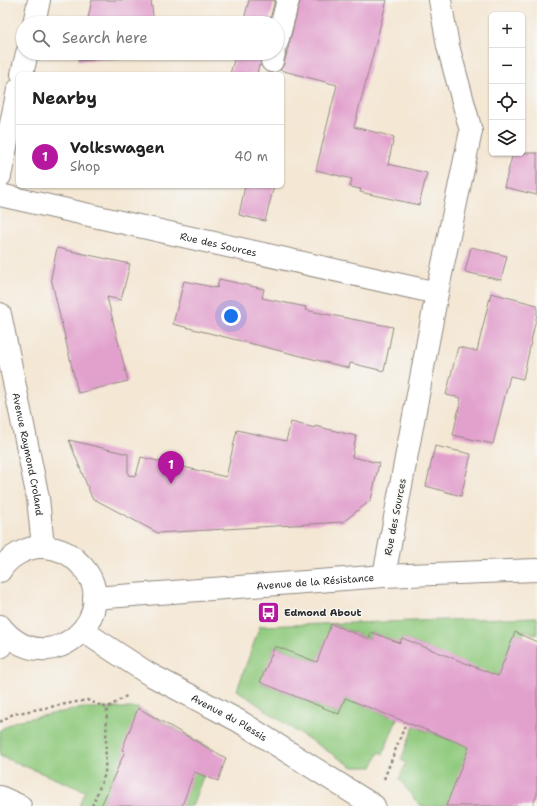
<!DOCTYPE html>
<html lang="en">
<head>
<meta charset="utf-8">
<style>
	body { margin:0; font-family:"Shantell Sans",sans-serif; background:#f6f6f6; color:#222 }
	.controls { position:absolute; right:12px; top:12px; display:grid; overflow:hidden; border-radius:6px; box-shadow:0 1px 3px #0004 }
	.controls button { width:36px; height:36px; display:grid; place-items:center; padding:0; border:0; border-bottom:1px solid #e0e0e0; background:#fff; color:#222; font:20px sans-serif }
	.you { position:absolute; left:231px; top:316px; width:14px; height:14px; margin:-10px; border:3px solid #fff; border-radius:50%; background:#1a73e8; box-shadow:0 0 0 6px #1a73e833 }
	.badge { display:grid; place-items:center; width:26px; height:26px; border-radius:50%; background:#b5179e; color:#fff; font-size:13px; font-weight:700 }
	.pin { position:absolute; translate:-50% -33px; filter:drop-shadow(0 1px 2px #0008) }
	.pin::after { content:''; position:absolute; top:21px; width:14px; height:12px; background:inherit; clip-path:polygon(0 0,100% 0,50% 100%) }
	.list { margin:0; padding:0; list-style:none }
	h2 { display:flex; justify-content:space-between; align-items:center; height:52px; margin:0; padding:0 16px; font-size:17px }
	h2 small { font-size:13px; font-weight:400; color:#767676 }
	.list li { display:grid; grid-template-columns:26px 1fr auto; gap:12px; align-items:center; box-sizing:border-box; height:64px; padding:0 16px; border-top:1px solid #e0e0e0 }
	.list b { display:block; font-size:15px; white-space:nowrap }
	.list p { margin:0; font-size:13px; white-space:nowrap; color:#767676 }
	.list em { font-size:13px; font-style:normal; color:#767676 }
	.icon { flex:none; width:22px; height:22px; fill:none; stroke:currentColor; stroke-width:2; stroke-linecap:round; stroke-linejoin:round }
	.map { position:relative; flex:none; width:537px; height:806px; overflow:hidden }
	.search { position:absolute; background:#fff; box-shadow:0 1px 3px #0004; left:16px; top:16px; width:268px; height:44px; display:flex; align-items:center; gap:10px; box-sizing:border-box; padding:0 14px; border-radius:22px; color:#767676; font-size:15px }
	.panel { position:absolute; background:#fff; box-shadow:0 1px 3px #0004; left:16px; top:72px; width:268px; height:116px; border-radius:6px }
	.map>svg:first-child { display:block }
	.green { fill:#91cb7f; stroke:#5e7b55 }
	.building { fill:#e2a0cd }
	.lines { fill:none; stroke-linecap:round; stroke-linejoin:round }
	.minor-casing { stroke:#908980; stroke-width:24 }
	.major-casing { stroke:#908980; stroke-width:24 }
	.path { stroke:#908980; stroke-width:2.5; stroke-dasharray:3 3; stroke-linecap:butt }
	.minor { stroke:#fff; stroke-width:22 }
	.major { stroke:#fff; stroke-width:22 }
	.labels { text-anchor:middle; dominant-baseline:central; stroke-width:3; stroke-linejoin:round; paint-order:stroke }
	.street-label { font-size:10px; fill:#2b2b2b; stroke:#f6f6f2 }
	.poi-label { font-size:10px; font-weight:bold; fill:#2b2b2b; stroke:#f6f6f2; text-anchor:start }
</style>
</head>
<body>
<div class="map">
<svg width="537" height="806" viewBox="0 0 537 806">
	<rect width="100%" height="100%" fill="#f6f6f2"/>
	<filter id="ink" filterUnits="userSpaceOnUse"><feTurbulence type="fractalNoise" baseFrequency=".025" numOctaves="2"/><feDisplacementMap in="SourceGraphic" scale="8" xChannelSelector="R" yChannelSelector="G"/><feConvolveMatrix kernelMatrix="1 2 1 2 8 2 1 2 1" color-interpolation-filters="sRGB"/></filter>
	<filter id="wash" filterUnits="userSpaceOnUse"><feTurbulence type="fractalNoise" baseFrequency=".012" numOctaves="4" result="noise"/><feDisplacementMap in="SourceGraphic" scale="16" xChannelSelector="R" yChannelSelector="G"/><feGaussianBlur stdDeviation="0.9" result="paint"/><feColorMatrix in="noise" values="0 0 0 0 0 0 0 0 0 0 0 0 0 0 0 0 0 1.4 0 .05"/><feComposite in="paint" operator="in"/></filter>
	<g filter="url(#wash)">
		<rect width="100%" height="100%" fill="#f4e7d4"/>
		<!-- green -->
		<g class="green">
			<polygon points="537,617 537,635 525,630 523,636 515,633 497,679 466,664 402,638 400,643 371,632 369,639 332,624 317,662 275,646 261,683 338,714 345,698 390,716 397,713 395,718 397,719 383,754 379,752 372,767 353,767 291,728 237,690 260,626"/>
			<polygon points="83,708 138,708 213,750 192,806 139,806 107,792 101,806 79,806 85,791 0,756 0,730 15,721"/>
			<path d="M418,722l5,2 -2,5 30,11 3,-9 18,15 -26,60c-7,0 -17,0 -24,0 -5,-1 -18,-22 -23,-27l7,-16 -5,-3 13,-34h2z"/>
		</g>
		<g id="blocks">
			<!-- building -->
			<g class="building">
				<polygon points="92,0 151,0 154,23 87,23"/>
				<polygon points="249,0 275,0 269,23 243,23"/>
				<polygon points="300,0 387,0 354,127 394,137 388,164 427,173 419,205 360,192 361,189 350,187 352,179 316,170 337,85 280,70 284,64"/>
				<polygon points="80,53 157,53 157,55 78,61"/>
				<polygon points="236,53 261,53 261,66 259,65 257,74 230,74"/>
				<polygon points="513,153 537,153 537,195 504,187"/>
				<polygon points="245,186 274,186 265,221 239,215"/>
				<polygon points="471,247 507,256 501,280 465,272"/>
				<polygon points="57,248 130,264 121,300 107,297 128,381 78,393 51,278"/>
				<polygon points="219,279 264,289 262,298 306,307 305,310 393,327 384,371 350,363 349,368 173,324 184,281 217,288"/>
				<polygon points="491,293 537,305 537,314 523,379 510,376 493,444 453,435 461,398 446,395 458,347 477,351"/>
				<polygon points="291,422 315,428 315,426 356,436 352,457 379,463 371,500 343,522 158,533 92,498 69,440 128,454 128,475 136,476 141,457 226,477 237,430 286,441"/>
				<polygon points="435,446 471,454 461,496 426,486"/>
				<polygon points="331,624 369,639 371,632 400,643 402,638 498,676 515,632 537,642 537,795 532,806 446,806 469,747 345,698 339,714 260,682 275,646 317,662"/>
				<polygon points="138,708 226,758 218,781 194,772 182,806 101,806 125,751 122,750"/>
			</g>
		</g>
	</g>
	<g filter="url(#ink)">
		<use href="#blocks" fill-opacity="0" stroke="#908980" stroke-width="1"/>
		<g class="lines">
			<defs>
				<g id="minor">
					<polyline points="277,42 288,0"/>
					<polyline points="272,61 274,53"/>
					<path id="s1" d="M0,195l437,98 -53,283"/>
					<polyline points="437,293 471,131 448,46 440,0"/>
					<path id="s2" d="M83,631l66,43 90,47 135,85"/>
					<polyline points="0,647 8,636"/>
					<polyline points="0,797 20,806"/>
				</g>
				<g id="major">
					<polyline points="34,23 39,0"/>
					<polyline points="22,74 27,53"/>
					<polyline points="0,176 18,90"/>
					<path id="s3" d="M0,314l38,184 5,49"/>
					<path d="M0,571c8,-14 27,-25 44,-24 13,1 26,6 35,16 50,48 -30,125 -79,63"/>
					<path id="s4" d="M94,598l290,-22 153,-6"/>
				</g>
			</defs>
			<!-- minor casing -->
			<use href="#minor" class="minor-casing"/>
			<!-- major casing -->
			<use href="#major" class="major-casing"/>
			<!-- path -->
			<g class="path">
				<polyline points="0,722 13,714 87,700 107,708 128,695"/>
				<polyline points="384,779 406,723"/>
				<polyline points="92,806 105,774 107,708"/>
			</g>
			<!-- minor -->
			<use href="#minor" class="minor"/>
			<!-- major -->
			<use href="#major" class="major"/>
		</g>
	</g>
	<!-- icons -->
	<defs>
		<symbol id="bus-square" viewBox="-11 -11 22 22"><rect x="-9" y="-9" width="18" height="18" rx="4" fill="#b5179e" stroke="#f6f6f2"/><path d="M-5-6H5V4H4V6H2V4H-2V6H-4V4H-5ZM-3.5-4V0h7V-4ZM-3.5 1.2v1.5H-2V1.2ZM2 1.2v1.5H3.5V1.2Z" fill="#fff"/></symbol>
	</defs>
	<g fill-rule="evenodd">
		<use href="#bus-square" x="256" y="600" width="25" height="25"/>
	</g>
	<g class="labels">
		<!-- street labels -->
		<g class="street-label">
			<text stroke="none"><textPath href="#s1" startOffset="224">Rue des Sources</textPath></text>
			<text stroke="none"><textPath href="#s3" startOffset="143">Avenue Raymond Croland</textPath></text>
			<text transform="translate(395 517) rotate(-79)">Rue des Sources</text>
			<text stroke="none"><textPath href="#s4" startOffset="222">Avenue de la Résistance</textPath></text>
			<text stroke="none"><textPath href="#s2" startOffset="170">Avenue du Plessis</textPath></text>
		</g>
		<!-- poi labels -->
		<g class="poi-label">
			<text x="284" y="612">Edmond About</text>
		</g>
	</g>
</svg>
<div class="controls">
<button>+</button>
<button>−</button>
<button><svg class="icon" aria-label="locate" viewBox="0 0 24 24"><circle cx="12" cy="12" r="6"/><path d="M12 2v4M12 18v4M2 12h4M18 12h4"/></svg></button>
<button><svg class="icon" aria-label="layers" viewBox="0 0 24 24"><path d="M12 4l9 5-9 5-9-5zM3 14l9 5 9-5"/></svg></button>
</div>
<div class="you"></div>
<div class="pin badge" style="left:171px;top:484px">1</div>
<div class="search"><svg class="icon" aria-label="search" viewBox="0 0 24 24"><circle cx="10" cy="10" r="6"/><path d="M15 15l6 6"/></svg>Search here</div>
<section class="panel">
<h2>Nearby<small></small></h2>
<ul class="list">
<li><span class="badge">1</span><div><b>Volkswagen</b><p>Shop</p></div><em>40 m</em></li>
</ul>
</section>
</div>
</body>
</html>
